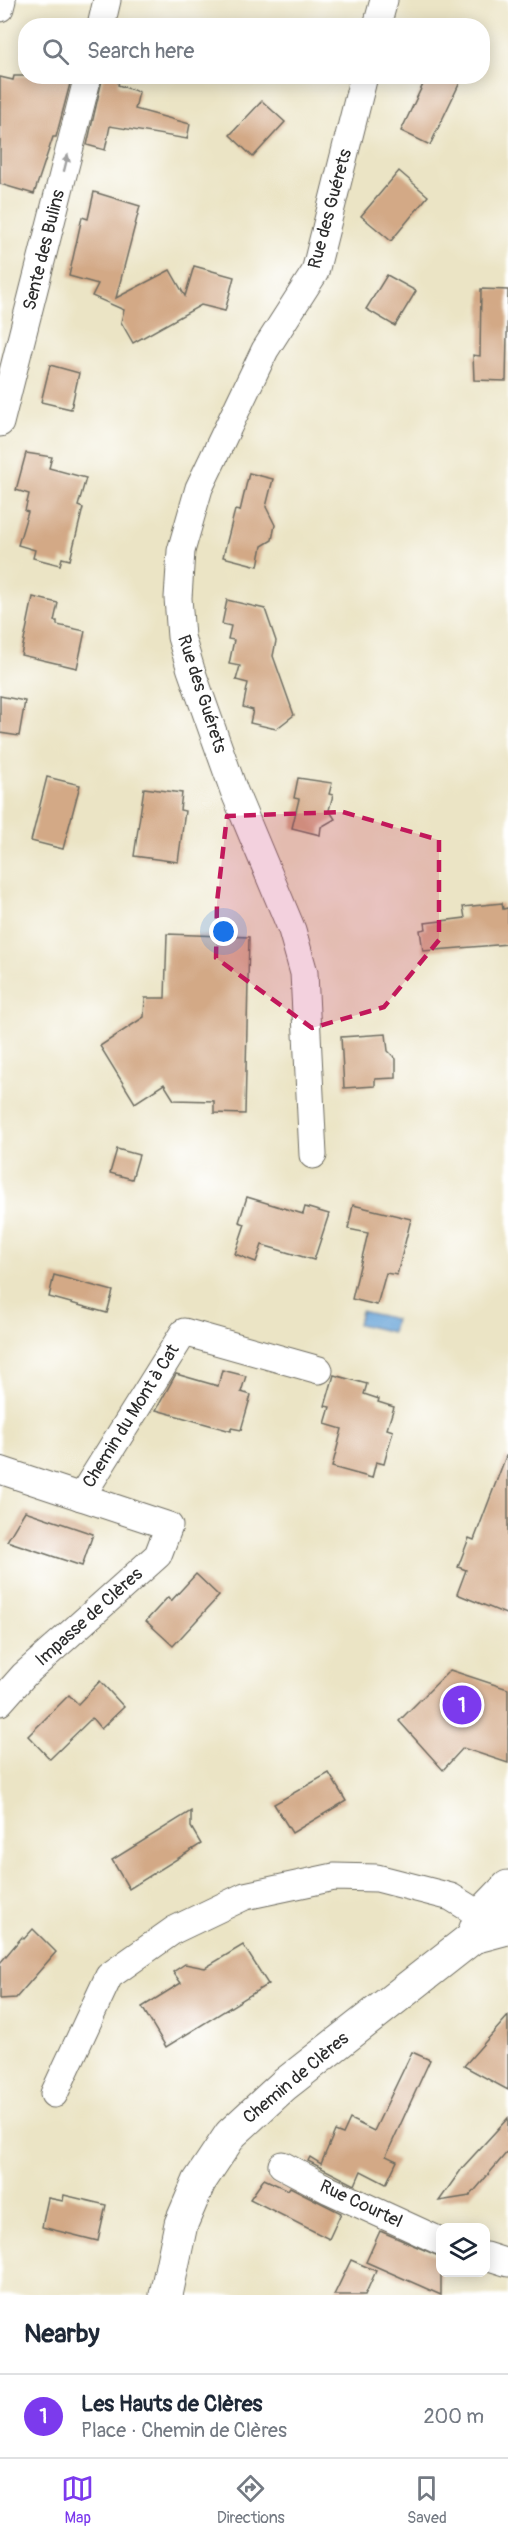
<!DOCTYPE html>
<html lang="en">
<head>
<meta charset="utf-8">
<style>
	body { margin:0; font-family:Pangolin,sans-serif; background:#f6f6f7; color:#1f2937 }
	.controls { position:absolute; right:18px; bottom:18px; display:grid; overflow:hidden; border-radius:12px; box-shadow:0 3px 15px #0003 }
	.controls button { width:54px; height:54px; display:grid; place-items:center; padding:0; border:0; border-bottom:2px solid #e0e1e3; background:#fff; color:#1f2937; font:30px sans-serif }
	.you { position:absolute; left:224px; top:932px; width:21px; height:21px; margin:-15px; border:4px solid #fff; border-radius:50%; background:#1a73e8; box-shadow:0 0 0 9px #1a73e833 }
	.badge { display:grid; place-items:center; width:39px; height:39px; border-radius:50%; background:#7c3aed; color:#fff; font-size:20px; font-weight:700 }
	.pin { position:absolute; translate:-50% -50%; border:3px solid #fff; box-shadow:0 2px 6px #0006 }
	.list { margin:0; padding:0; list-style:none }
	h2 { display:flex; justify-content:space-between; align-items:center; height:78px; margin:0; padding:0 24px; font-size:26px }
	h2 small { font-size:20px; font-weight:400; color:#747a83 }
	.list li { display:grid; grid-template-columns:39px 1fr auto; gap:18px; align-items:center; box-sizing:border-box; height:84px; padding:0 24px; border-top:2px solid #e0e1e3 }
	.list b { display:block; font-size:22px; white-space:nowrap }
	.list p { margin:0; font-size:20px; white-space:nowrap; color:#747a83 }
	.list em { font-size:20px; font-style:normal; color:#747a83 }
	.icon { flex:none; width:33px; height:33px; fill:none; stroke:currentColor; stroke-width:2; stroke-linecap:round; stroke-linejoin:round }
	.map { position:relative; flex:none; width:508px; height:2295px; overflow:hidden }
	.search { position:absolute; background:#fff; box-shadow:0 3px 15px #0003; left:18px; right:18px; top:18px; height:66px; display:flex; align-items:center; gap:15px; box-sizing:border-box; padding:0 21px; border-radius:24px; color:#747a83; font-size:22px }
	.sheet { height:162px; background:#fff }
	nav { display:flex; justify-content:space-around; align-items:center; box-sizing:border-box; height:84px; border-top:2px solid #e0e1e3; background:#fff; font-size:16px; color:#747a83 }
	nav a { display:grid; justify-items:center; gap:3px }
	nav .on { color:#7c3aed }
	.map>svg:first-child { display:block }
	.water { fill:#65a2d6; stroke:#486680; stroke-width:1.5 }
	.building { fill:#d3a986 }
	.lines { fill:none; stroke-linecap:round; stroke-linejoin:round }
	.street-casing { stroke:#6e6c61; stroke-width:29 }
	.secondary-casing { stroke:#6e6c61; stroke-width:35 }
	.street { stroke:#fff; stroke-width:27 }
	.secondary { stroke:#fff; stroke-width:33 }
	.oneway { fill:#a0a0a0 }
	.marked { fill:#c2185b; fill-opacity:0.2; stroke:#c2185b; stroke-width:4.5; stroke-dasharray:12 8; stroke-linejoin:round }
	.labels { text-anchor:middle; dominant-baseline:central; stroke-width:4.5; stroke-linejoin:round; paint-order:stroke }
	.street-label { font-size:18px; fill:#2b2b2b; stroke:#fff }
</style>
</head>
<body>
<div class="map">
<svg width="508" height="2295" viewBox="0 0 508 2295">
	<rect width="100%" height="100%" fill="#fff"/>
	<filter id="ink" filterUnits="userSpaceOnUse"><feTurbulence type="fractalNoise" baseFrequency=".0167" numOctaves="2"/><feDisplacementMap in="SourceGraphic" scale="12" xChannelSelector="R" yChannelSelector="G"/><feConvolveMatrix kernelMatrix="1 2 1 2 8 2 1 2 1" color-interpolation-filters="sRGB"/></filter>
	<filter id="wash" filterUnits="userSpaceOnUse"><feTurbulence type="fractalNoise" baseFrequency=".008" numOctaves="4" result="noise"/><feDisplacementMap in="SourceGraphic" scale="24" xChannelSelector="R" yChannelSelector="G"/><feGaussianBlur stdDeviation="1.35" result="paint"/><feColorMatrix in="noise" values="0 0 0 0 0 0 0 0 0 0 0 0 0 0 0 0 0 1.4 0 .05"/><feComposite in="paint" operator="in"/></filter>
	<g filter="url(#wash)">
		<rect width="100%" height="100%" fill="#ebe4c5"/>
		<!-- water -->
		<polygon class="water" points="361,1311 395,1319 392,1332 358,1324"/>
		<g id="blocks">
			<!-- building -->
			<g class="building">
				<polygon points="14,76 72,76 56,137 53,137 34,194 0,184 0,77 13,80"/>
				<polygon points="103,76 120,76 118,85 139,92 135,109 190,124 187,139 110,126 105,150 87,145"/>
				<polygon points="427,76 463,76 430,145 401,131"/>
				<polygon points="262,101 285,122 253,157 230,135"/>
				<polygon points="399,171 428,196 391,241 361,216"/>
				<polygon points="94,192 140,206 116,298 170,270 185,296 194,266 234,277 225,311 201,305 133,343 121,322 124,310 92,296 98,284 69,276 82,217 88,219"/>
				<polygon points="387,275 416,291 395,326 366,309"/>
				<polygon points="481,289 508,290 506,381 474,380 473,355 480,356"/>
				<polygon points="50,365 79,373 71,409 41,402"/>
				<polygon points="26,453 52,457 49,468 86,478 78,506 83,508 70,560 62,558 60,565 33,558 35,550 18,545 28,512 25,511 29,494 16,490"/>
				<polygon points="249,473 273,479 266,507 275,525 272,540 262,546 258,566 223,557 235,510 240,511"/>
				<polygon points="33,597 58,603 54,621 57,621 57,625 85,631 77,668 21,655"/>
				<polygon points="227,600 265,609 276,641 273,656 294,715 276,729 250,723 253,710 243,707 248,683 236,680 240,666 229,664 234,640 228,639 231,626 222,624"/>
				<polygon points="0,696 25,701 19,736 0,733"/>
				<polygon points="47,777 80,785 63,849 31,841"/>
				<polygon points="298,778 332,783 329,794 333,795 329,810 335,819 321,827 320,835 292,828 299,799 294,798"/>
				<polygon points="144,788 182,793 180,810 185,811 178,862 134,856"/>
				<polygon points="502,903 503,909 508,908 508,944 423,951 420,930 426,929 425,923 465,918 463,907"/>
				<polygon points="167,934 249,937 245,1114 214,1113 214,1101 174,1100 164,1084 135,1103 100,1046 144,1017 145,998 165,998"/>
				<polygon points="386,1034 388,1051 396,1059 396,1078 375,1079 375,1086 344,1088 341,1037"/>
				<polygon points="117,1149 139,1155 132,1179 110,1173"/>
				<polygon points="247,1197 303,1214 305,1207 329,1214 314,1260 262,1245 256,1262 235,1254 245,1224 239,1222"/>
				<polygon points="353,1205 411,1219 397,1275 386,1273 377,1305 352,1299 368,1233 348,1229"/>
				<polygon points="54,1275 113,1291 107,1313 49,1297"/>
				<polygon points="222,1370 246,1376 241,1392 251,1395 241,1430 231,1428 231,1431 156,1410 176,1374 218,1386"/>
				<polygon points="334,1375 367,1384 364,1394 379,1399 378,1402 394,1407 387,1429 393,1431 384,1464 376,1462 372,1478 332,1467 342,1429 325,1424 330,1407 325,1406"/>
				<polygon points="506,1456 508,1456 508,1615 457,1594 466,1570 458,1567 469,1538 474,1540"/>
				<polygon points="25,1511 93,1534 82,1566 7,1541"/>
				<polygon points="196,1574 219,1596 173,1646 146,1621 168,1597 171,1601"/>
				<polygon points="450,1670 508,1689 508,1763 463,1748 443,1770 399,1721"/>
				<polygon points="100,1681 124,1707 101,1729 92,1718 50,1759 28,1736 69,1695 78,1704"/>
				<polygon points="329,1773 346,1801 292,1833 274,1804"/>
				<polygon points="191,1811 191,1827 201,1844 129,1889 112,1860"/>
				<polygon points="33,1929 56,1952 16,1998 0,1999 0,1963 22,1937 24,1939"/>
				<polygon points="243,1945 268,1984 166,2047 142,2007 181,1983 173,1972 185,1964 205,1968"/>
				<polygon points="508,2016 508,2090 464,2066"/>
				<polygon points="412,2052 430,2060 386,2156 397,2161 386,2184 361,2171 355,2185 308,2161 310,2157 321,2164 335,2131 343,2134 350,2119 374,2131"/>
				<polygon points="508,2118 508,2151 470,2196 439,2201 463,2167"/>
				<polygon points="264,2179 288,2190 290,2187 341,2213 329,2239 250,2199"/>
				<polygon points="64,2195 106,2205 98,2241 42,2227 48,2198 63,2201"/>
				<polygon points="380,2231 441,2257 441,2295 366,2262"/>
				<polygon points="351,2260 376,2271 365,2295 334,2295"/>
			</g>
		</g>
	</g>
	<g filter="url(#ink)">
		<use href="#blocks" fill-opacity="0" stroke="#6e6c61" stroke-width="1.5"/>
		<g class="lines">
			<defs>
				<g id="street">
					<polyline points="0,8 2,0"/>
					<polyline points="101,26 107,0"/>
					<polyline points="377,26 384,0"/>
					<polyline points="0,423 88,76"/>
					<polyline points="313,1155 304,973 292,930 234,791 191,670 181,637 178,598 181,551 199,488 265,350 315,272 364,76"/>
					<polyline points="0,1470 169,1526 158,1555 24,1675 0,1702"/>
					<polyline points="81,1497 184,1332 319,1370"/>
					<polyline points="54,2094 109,1976 174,1930 245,1896 334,1877 377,1878 451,1897 498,1926"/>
					<polyline points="282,2165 329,2190 440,2241"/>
					<polyline points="486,2256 508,2263"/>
				</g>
				<g id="secondary">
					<polyline points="473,1937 481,1915 508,1887"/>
					<polyline points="166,2295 181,2224 199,2182 231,2134 284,2085 473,1937 503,1929 508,1925"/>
				</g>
			</defs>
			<!-- street casing -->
			<use href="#street" class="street-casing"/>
			<!-- secondary casing -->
			<use href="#secondary" class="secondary-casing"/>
			<!-- street -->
			<use href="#street" class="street"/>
			<!-- secondary -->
			<use href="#secondary" class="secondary"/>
		</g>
		<!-- one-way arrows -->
		<defs><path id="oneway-solid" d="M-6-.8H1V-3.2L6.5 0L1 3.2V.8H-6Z" transform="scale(1.5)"/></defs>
		<use class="oneway" href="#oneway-solid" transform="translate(66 163) rotate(-76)"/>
	</g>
	<!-- marked area -->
	<path class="marked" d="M343,812l96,28v100l-55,67 -72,21 -96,-70 1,-56 10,-86z"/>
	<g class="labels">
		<!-- street labels -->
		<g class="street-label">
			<text transform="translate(330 209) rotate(-75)">Rue des Guérets</text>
			<text transform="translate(44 250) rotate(-76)">Sente des Bulins</text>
			<text transform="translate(202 694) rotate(72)">Rue des Guérets</text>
			<text transform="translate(131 1416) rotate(-58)">Chemin du Mont à Cat</text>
			<text transform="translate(89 1617) rotate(-42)">Impasse de Clères</text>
			<text transform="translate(296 2078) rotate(-40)">Chemin de Clères</text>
			<text transform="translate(361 2204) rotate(25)">Rue Courtel</text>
		</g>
	</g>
</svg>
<div class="controls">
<button><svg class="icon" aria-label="layers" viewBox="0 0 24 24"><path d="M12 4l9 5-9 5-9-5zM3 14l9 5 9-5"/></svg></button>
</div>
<div class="you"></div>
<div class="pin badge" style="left:462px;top:1705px">1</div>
<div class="search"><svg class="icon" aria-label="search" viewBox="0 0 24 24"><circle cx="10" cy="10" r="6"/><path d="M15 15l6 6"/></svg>Search here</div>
</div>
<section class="sheet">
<h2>Nearby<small></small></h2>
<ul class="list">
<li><span class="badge">1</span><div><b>Les Hauts de Clères</b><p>Place · Chemin de Clères</p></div><em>200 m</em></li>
</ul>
</section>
<nav>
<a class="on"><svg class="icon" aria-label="map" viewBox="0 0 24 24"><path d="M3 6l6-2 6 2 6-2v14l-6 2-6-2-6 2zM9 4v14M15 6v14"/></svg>Map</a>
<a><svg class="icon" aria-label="directions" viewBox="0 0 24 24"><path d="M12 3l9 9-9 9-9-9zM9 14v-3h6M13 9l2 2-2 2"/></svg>Directions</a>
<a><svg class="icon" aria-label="saved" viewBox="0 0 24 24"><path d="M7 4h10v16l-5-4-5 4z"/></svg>Saved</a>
</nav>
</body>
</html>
